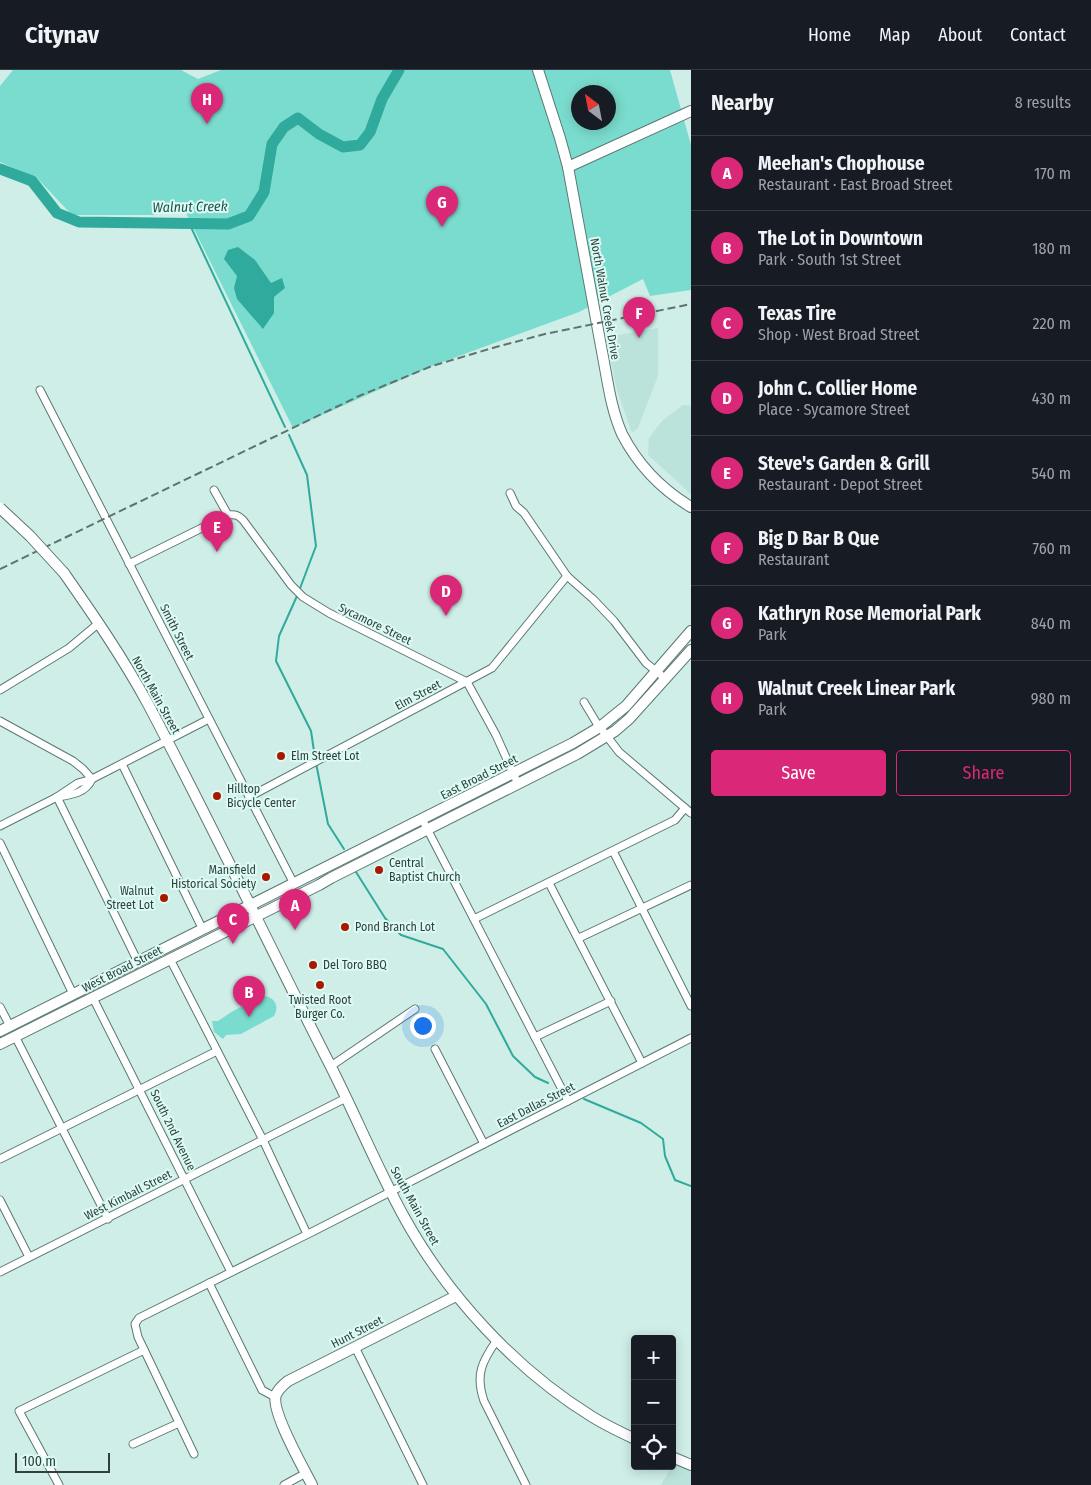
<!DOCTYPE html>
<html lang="en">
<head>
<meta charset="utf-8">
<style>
	body { margin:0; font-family:"Fira Sans Condensed",sans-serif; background:#242831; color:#f1f3f6 }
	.controls { position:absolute; right:15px; bottom:15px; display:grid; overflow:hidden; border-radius:5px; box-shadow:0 2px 12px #0003 }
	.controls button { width:45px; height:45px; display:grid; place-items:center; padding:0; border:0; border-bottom:1px solid #363941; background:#171b24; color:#f1f3f6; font:25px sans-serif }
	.compass { position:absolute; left:571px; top:15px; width:45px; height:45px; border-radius:50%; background:#171b24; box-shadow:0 2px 12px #0003; rotate:328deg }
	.scale { position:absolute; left:15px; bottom:12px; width:95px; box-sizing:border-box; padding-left:5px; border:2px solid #323f3d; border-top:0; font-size:14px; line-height:18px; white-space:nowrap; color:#323f3d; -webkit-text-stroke:4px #dcfbf5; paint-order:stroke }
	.you { position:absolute; left:422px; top:955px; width:18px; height:18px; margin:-12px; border:4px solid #fff; border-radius:50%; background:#1a73e8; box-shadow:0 0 0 8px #1a73e833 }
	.badge { display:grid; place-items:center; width:32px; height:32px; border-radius:50%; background:#db2777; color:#fff; font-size:16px; font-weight:700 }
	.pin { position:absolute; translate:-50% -41px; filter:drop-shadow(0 1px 2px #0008) }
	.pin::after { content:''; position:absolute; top:26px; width:18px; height:15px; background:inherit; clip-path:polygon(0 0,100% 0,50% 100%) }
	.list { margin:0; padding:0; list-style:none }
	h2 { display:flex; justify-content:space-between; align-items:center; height:65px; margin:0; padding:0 20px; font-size:21px }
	h2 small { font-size:16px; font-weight:400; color:#9ea1a6 }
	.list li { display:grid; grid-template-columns:32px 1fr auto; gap:15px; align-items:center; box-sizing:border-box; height:75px; padding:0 20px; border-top:1px solid #363941 }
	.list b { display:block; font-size:19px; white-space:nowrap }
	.list p { margin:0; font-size:16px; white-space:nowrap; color:#9ea1a6 }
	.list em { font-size:16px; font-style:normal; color:#9ea1a6 }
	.actions { display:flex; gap:10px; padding:15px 20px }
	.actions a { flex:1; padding:11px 0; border:1px solid #db2777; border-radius:5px; text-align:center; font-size:18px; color:#db2777 }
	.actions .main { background:#db2777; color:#fff }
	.icon { flex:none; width:28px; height:28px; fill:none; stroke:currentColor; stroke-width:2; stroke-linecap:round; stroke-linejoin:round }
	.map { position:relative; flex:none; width:691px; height:1415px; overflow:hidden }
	header { display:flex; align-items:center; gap:30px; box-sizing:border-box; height:70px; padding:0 25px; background:#171b24; border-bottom:1px solid #363941 }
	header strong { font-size:24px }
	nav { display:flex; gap:28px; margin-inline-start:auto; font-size:18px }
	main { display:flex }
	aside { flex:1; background:#171b24 }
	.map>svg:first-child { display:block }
	.built { fill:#bbe3dc }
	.green { fill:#7adcce; fill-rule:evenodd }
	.water { fill:#30aa9c }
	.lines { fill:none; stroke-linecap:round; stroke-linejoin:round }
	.stream { stroke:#30aa9c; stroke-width:2 }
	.river { stroke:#30aa9c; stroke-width:11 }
	.street-casing { stroke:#5b7772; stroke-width:9 }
	.secondary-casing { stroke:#5b7772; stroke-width:12 }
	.street { stroke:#fff; stroke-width:7 }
	.secondary { stroke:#fff; stroke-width:10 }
	.rail { stroke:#5f726e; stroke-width:2; stroke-dasharray:8 4; stroke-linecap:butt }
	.secondary-bridge-casing { stroke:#5b7772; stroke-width:12; stroke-linecap:butt }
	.secondary-bridge { stroke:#fff; stroke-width:10 }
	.poi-dot { fill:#a91901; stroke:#dcfbf5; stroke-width:2 }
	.labels { text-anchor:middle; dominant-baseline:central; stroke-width:4; stroke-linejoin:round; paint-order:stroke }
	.street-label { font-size:12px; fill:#323f3d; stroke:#dcfbf5 }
	.poi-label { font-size:12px; fill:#323f3d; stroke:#dcfbf5; text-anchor:start }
	.water-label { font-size:14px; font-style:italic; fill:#21534c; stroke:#dcfbf5 }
</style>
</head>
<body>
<header>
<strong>Citynav</strong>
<nav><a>Home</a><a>Map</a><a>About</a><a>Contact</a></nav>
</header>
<main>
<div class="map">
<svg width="691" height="1415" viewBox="0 0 691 1415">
	<rect width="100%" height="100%" fill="#cfeee8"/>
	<!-- built -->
	<g class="built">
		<polygon points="658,258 658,306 638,358 632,363 617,320 606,267"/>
		<polygon points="683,335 691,336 691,424 648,385 649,368 662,351"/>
		<polygon points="673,1394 691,1401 691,1415 661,1415"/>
	</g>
	<!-- green -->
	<g class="green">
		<path d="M13,0h168l17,9 23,-9h449l21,75v145l-41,6 -7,-17 -64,33 -147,54 -139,62 -111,-223 -29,10h-81l-35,-37 -37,-16v-76zM578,22h30v30h-30z"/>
		<path d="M262,926c12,0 18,9 12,20l-33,18 -15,1 -3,4 -9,-7 -2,-11h6l15,-10z"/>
	</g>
	<!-- water -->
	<polygon class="water" points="238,177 255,190 271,213 282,208 285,218 274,227 274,243 263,259 237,229 234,218 237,206 224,189 228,180"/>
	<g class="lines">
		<!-- stream -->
		<g class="stream">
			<polyline points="189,153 285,357"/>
			<polyline points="289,365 307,405 316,476 299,521"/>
			<polyline points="297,526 279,566 276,591 311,661 315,688"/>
			<polyline points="316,693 328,754 344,779"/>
			<polyline points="356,802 385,848 401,865 443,879 486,934 513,986 535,1007 548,1013"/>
			<polyline points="584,1029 641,1053 663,1069 665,1086 675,1110 691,1116"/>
		</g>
		<!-- river -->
		<polyline class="river" points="0,99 32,111 57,143 79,152 228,154 249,146 264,122 272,74 284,57 298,48 319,64 343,77 360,75 370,62 382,29 399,0"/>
		<defs>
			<g id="street">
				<polyline points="40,320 294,814"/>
				<polyline points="214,420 228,445"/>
				<polyline points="510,423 516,436 524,443 567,506 593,529 614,551 646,593 666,609"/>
				<path d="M129,494l99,-49c7,-1 10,0 15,5l48,65 12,12 26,16 138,69 29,53 22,49"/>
				<polyline points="0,620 69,578 99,553"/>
				<polyline points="584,632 596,652 619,682 691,743"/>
				<polyline points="0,651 73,691 83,699 92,709"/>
				<polyline points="122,694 203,860"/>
				<polyline points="57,727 138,892"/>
				<path d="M57,727c14,-2 29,-4 35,-18"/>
				<polyline points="249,727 492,598 567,506"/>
				<polyline points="422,749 568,1031"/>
				<polyline points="0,756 57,727 78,713 92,709 209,649"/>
				<polyline points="0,773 73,924"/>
				<polyline points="613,781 691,936"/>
				<polyline points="549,813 642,993"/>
				<polyline points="474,849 675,750 685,738"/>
				<polyline points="579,868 691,815"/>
				<polyline points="170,889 263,1070 307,1164"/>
				<polyline points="93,928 231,1202"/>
				<polyline points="0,937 10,956"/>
				<polyline points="15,966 108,1149"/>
				<polyline points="535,967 611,931"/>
				<polyline points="435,979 484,1074"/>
				<polyline points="331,996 415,939"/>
				<polyline points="0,1089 217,981"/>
				<polyline points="0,1130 29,1187"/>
				<polyline points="0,1202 346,1028"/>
				<polyline points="209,1213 262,1320 275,1327"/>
				<path d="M497,1270c-15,21 -22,35 -13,61l42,84"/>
				<polyline points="355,1277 423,1415"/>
				<polyline points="133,1374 179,1353"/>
				<polyline points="194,1384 138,1267 135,1254 139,1248 312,1162 691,968"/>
				<polyline points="59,1415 19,1341 144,1280"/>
				<polyline points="284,1415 306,1403"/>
			</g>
			<g id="secondary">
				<path d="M538,0l22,68 8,29c11,63 23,126 35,190 5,26 8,52 19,77 16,31 39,55 69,73"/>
				<polyline points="568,97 691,41"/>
				<path d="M64,503c30,43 59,85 84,131 62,117 119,237 179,355 27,52 49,107 77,158 43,78 111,152 187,199 14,9 29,16 44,23"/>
				<polyline points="0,961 573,673 600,657 626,636 691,561"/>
				<polyline points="0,974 319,815 331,808 577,684 615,661 629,649 691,580"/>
				<polyline points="672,1387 691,1395"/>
				<path d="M312,1415c-8,-16 -42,-75 -36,-90 2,-6 7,-10 12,-14l168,-85"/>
			</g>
		</defs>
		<!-- street casing -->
		<use href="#street" class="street-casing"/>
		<!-- secondary casing -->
		<use href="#secondary" class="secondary-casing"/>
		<!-- street -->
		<use href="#street" class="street"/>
		<!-- secondary -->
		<use href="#secondary" class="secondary"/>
		<!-- rail -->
		<polyline class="rail" points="0,499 359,326 432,296 496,277 545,264 691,234"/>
		<defs>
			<polyline id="secondary-bridge" points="0,438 30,466 64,503"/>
		</defs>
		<!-- secondary-bridge casing -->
		<use href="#secondary-bridge" class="secondary-bridge-casing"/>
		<!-- secondary-bridge -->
		<use href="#secondary-bridge" class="secondary-bridge"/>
	</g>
	<!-- markers -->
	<g class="poi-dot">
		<circle cx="281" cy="686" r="5"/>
		<circle cx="217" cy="726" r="5"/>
		<circle cx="379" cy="800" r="5"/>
		<circle cx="266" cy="807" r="5"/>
		<circle cx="164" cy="828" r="5"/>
		<circle cx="345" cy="857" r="5"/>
		<circle cx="313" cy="895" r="5"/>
		<circle cx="320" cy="915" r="5"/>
	</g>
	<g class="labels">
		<!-- street labels -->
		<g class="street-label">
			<text transform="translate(605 229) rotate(80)">North Walnut Creek Drive</text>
			<text transform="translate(375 554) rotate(26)">Sycamore Street</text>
			<text transform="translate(177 562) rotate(63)">Smith Street</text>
			<text transform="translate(156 625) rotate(61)">North Main Street</text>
			<text transform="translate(418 625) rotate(-28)">Elm Street</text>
			<text transform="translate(479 707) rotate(-27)">East Broad Street</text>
			<text transform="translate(122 899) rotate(-27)">West Broad Street</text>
			<text transform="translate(536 1035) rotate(-27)">East Dallas Street</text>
			<text transform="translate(173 1060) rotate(64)">South 2nd Avenue</text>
			<text transform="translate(128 1125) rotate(-27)">West Kimball Street</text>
			<text transform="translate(415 1136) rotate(61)">South Main Street</text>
			<text transform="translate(357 1262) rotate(-27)">Hunt Street</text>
		</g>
		<!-- poi labels -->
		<g class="poi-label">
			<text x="291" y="686">Elm Street Lot</text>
			<text x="227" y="719">Hilltop<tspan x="227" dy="14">Bicycle Center</tspan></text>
			<text x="389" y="793">Central<tspan x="389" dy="14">Baptist Church</tspan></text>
			<text x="256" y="800" text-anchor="end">Mansfield<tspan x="256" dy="14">Historical Society</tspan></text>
			<text x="154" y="821" text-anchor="end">Walnut<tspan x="154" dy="14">Street Lot</tspan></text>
			<text x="355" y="857">Pond Branch Lot</text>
			<text x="323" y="895">Del Toro BBQ</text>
			<text x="320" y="930" text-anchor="middle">Twisted Root<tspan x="320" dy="14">Burger Co.</tspan></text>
		</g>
		<!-- water labels -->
		<g class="water-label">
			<text transform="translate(190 137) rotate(-1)">Walnut Creek</text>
		</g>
	</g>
</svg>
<div class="controls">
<button>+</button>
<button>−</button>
<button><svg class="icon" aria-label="locate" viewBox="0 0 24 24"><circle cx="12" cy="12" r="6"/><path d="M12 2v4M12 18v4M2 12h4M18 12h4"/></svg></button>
</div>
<svg class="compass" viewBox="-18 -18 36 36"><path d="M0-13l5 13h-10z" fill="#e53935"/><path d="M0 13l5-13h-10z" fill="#9ea1a6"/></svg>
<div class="scale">100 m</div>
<div class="you"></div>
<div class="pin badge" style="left:295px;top:860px">A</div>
<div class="pin badge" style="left:249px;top:947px">B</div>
<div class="pin badge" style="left:233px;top:874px">C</div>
<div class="pin badge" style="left:446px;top:546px">D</div>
<div class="pin badge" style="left:217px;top:482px">E</div>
<div class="pin badge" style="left:639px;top:268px">F</div>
<div class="pin badge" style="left:442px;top:157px">G</div>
<div class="pin badge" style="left:207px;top:54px">H</div>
</div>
<aside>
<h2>Nearby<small>8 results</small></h2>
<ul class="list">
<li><span class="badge">A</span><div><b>Meehan's Chophouse</b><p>Restaurant · East Broad Street</p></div><em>170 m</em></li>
<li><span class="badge">B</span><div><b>The Lot in Downtown</b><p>Park · South 1st Street</p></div><em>180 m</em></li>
<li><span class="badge">C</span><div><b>Texas Tire</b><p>Shop · West Broad Street</p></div><em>220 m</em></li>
<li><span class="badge">D</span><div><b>John C. Collier Home</b><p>Place · Sycamore Street</p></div><em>430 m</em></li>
<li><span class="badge">E</span><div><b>Steve's Garden &amp; Grill</b><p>Restaurant · Depot Street</p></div><em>540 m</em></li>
<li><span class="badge">F</span><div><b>Big D Bar B Que</b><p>Restaurant</p></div><em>760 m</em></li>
<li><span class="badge">G</span><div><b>Kathryn Rose Memorial Park</b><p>Park</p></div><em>840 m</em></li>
<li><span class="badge">H</span><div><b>Walnut Creek Linear Park</b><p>Park</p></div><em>980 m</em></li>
</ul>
<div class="actions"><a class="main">Save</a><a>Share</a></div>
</aside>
</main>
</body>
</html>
